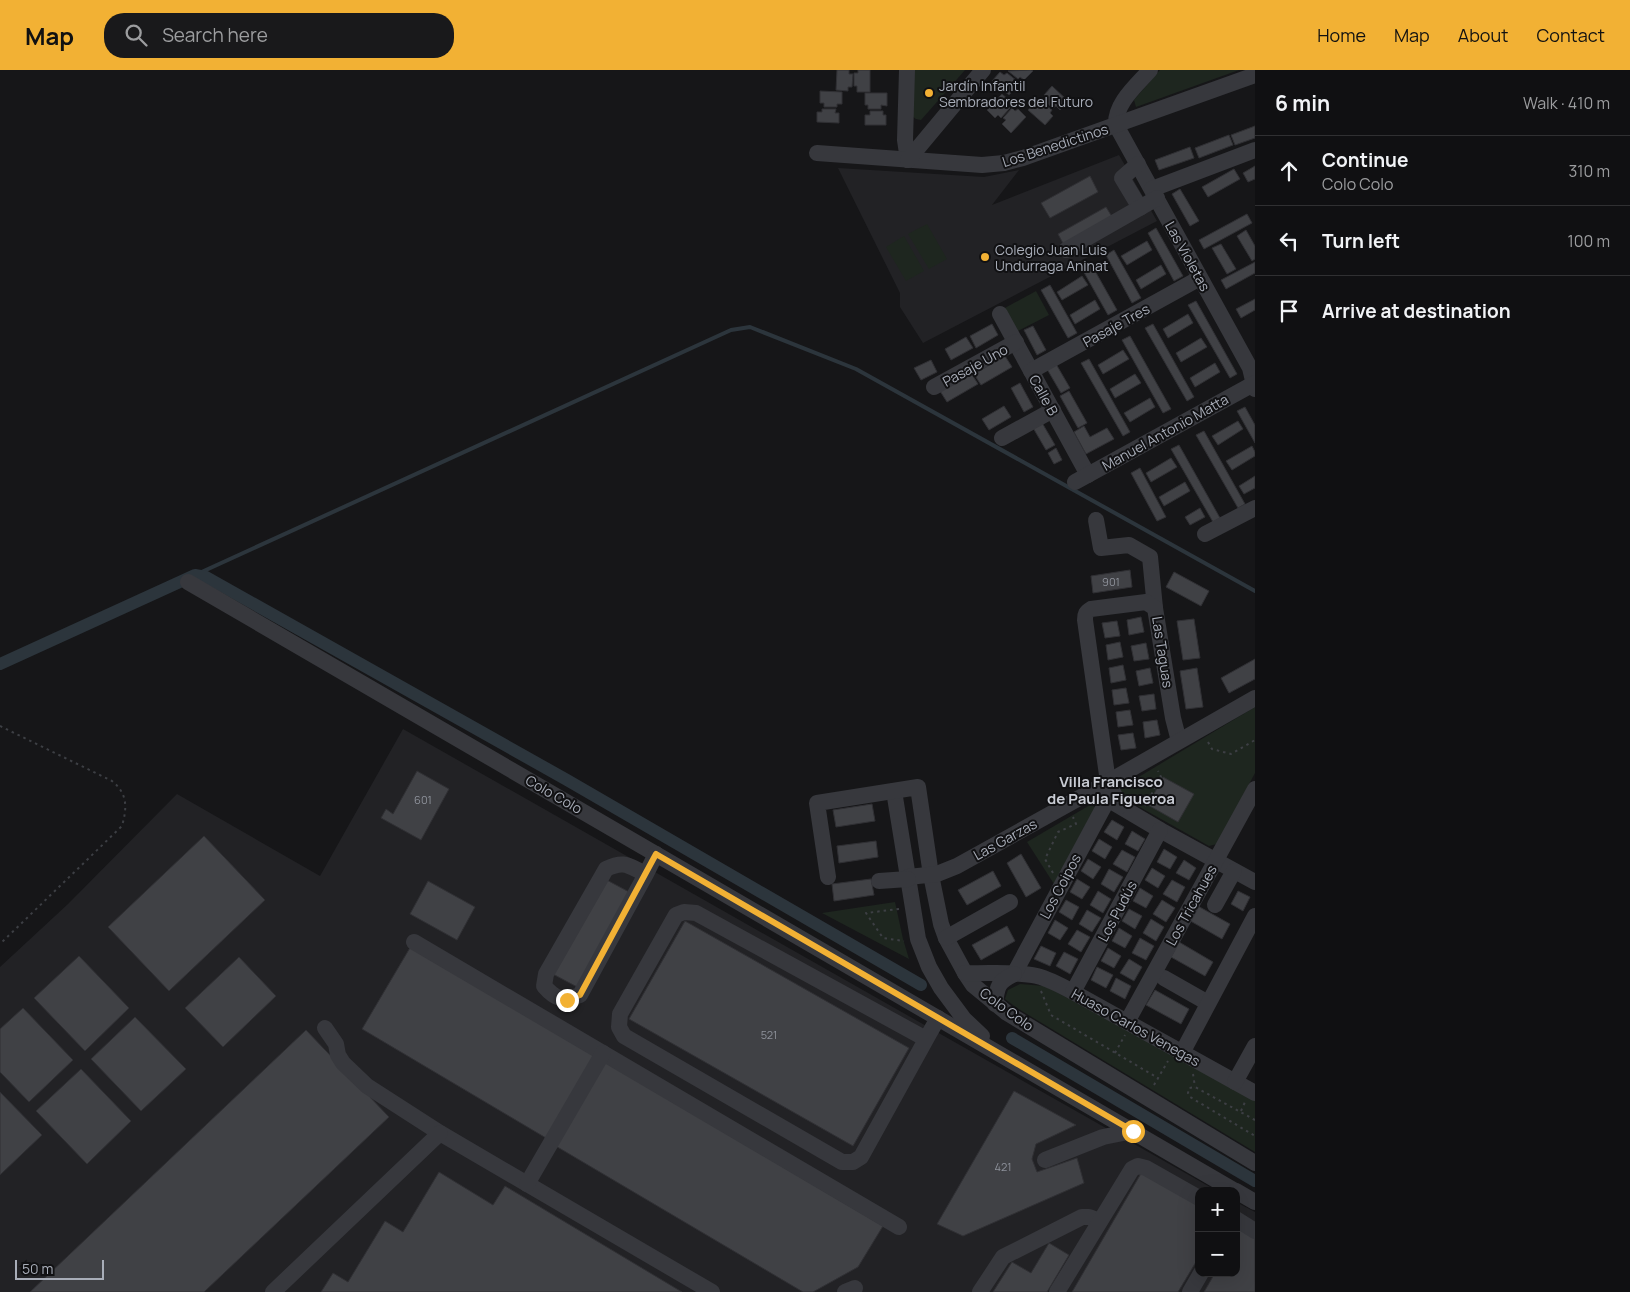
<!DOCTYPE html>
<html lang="en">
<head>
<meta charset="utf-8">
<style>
	body { margin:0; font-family:Manrope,sans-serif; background:#19191b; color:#f1f3f6 }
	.controls { position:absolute; right:15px; bottom:15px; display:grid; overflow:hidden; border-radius:10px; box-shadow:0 5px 20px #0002 }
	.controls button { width:45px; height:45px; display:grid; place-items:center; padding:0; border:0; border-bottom:1px solid #303032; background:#101012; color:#f1f3f6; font:25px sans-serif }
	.scale { position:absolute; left:15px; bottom:12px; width:89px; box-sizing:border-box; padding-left:5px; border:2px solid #a8adb8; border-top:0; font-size:14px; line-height:18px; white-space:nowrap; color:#a8adb8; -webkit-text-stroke:4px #111113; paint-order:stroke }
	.stop { position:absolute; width:15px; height:15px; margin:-11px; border:4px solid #f2b134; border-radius:50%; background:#fff }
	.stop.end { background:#f2b134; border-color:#fff; box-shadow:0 1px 5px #0008 }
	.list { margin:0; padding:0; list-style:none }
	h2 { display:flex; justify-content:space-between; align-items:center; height:65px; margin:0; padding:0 20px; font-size:21px }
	h2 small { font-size:16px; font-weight:400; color:#9c9d9f }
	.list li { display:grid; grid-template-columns:32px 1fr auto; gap:15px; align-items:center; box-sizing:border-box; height:70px; padding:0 20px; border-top:1px solid #303032 }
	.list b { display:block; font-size:19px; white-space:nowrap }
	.list p { margin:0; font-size:16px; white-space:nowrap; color:#9c9d9f }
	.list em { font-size:16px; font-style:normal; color:#9c9d9f }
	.icon { flex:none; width:28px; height:28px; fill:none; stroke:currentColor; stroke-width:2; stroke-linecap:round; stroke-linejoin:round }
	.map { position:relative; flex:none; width:1255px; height:1222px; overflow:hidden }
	header { display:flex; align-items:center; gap:30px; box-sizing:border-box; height:70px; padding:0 25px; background:#f2b134; color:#111 }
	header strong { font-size:24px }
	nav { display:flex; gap:28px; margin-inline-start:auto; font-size:18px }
	.search { width:350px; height:45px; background:#19191b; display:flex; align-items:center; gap:12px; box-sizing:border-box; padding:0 18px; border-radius:20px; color:#9c9d9f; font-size:19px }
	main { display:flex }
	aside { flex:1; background:#101012 }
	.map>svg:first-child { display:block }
	.built { fill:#222225 }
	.green { fill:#1e261f }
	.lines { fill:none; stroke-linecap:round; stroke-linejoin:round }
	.stream { stroke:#2c353c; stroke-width:4 }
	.canal { stroke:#2c353c; stroke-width:12 }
	.building { fill:#404145; stroke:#303034 }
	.path { stroke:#3d3f44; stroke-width:2; stroke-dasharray:2.5 4; stroke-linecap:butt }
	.minor { stroke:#37383d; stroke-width:16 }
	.route { stroke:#f2b134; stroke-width:6 }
	.poi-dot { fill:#f2b134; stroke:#111113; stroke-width:2 }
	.labels { text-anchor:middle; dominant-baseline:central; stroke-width:4; stroke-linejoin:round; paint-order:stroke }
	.number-label { font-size:11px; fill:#8e929b }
	.poi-label { font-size:14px; fill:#a8adb8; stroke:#111113; text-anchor:start }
	.street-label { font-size:14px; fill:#a8adb8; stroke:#111113 }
	.neighbourhood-label { font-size:15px; font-weight:bold; fill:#c9ccd4; stroke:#111113 }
</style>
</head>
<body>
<header>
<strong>Map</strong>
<div class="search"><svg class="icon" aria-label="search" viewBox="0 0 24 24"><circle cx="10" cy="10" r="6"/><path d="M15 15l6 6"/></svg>Search here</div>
<nav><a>Home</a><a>Map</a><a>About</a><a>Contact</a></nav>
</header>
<main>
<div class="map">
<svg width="1255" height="1222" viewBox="0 0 1255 1222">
	<rect width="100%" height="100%" fill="#161618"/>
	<!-- built -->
	<g class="built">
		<polygon points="1119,85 1157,151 923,273 900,237 900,223 838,98 984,107 1019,100 992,135"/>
		<polygon points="403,659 1217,1121 1199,1121 1199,1203 1236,1203 1236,1132 1255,1142 1255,1222 0,1222 0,897 68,834 177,724 320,806"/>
	</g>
	<!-- green -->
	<g class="green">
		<polygon points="914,0 965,0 921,50 916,49 912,46"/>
		<polygon points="1160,0 1239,0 1136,37 1134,30"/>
		<polygon points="927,154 947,189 929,199 908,164"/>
		<polygon points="904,166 924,201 906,211 886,177"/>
		<polygon points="1036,221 1049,245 1016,262 1003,239"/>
		<polygon points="1255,637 1255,703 1217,774 1209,776 1120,726 1117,720"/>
		<polygon points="1090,735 1095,737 1054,814 1027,772"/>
		<polygon points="895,832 903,869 909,889 822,843"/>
		<polygon points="1020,914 1045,916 1255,1028 1255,1082 1017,938 1005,929 1008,920"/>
	</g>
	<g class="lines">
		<!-- stream -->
		<polyline class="stream" points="195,505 731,260 750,257 856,299 1255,521"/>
		<!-- canal -->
		<g class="canal">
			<polyline points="0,594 195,505 206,507 567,710 921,915"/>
			<polyline points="1012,968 1255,1111"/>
		</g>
	</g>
	<!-- building -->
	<g class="building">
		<polygon points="837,0 849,0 849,4 853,4 852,17 848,17 848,21 836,20"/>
		<polygon points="858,0 870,0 870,22 857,22 857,16 854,16 854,3 858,3"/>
		<polygon points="1031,0 1033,1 1024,10 1020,7 1018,9 1008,1"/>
		<polygon points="1000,2 1004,5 1007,3 1017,11 1014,14 1017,16 1009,25 992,11"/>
		<polygon points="1052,16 1068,31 1060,40 1056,36 1053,39 1044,30 1046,27 1044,25"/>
		<polygon points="820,21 842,22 842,34 837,34 837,37 824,37 824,33 820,33"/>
		<polygon points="865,23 887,23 887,36 881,35 881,39 868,39 868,35 865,35"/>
		<polygon points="1002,24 1011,32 1007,36 1010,38 1001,48 998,45 995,48 987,40"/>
		<polygon points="1036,31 1040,34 1042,32 1052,40 1050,43 1053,46 1045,55 1028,40"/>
		<polygon points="1012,38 1015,41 1018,39 1026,47 1011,63 1002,54 1006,50 1003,48"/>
		<polygon points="822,39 836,39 835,43 839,43 839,53 817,52 817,42 822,42"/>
		<polygon points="870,41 883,41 883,45 886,45 886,55 865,55 865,45 870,45"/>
		<polygon points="1255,56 1255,68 1235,75 1231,65"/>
		<polygon points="1229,65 1233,75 1199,88 1195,78"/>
		<polygon points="1190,77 1194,88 1159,100 1155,90"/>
		<polygon points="1255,96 1255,109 1248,112 1243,103"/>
		<polygon points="1234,99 1240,109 1208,127 1202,117"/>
		<polygon points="1090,106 1098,122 1050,148 1041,133"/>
		<polygon points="1180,119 1199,151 1190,156 1172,124"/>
		<polygon points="1106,137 1114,150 1065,177 1058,164"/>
		<polygon points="1247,144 1252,153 1204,179 1199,170"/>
		<polygon points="1156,158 1183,206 1174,211 1148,163"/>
		<polygon points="1246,160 1255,176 1255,189 1252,191 1237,166"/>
		<polygon points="1147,171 1152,180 1127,195 1121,186"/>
		<polygon points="1221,174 1236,199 1227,204 1212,178"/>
		<polygon points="1114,180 1141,228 1132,233 1106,185"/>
		<polygon points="1090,192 1117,240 1108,245 1081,197"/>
		<polygon points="1255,192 1255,203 1226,219 1221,210"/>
		<polygon points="1161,195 1166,204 1141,219 1136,210"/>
		<polygon points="1082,206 1088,215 1062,230 1057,222"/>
		<polygon points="1050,215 1077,263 1068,268 1041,220"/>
		<polygon points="1255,229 1255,240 1241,248 1236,239"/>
		<polygon points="1095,230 1100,239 1075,254 1070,245"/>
		<polygon points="1196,231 1237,304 1230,308 1188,235"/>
		<polygon points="1188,244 1193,253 1168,268 1163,259"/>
		<polygon points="992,254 998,265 976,278 970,266"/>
		<polygon points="1153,254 1194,327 1187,331 1145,258"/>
		<polygon points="1033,256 1046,280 1037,285 1024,260"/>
		<polygon points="1130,266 1171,339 1163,343 1122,270"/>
		<polygon points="966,267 973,278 951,290 945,279"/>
		<polygon points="1201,268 1207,277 1181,292 1176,283"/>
		<polygon points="1123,280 1129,289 1103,304 1098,295"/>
		<polygon points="1005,286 1012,297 981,315 974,304"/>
		<polygon points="1089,289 1130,362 1123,366 1081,293"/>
		<polygon points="931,290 937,302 921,310 914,298"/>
		<polygon points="1215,293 1220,302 1195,317 1190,308"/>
		<polygon points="1056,294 1070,318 1061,323 1047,299"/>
		<polygon points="971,303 978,314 947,332 940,321"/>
		<polygon points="1135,304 1141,313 1115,328 1110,319"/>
		<polygon points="1020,313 1033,337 1024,342 1011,318"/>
		<polygon points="1069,321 1087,353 1078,358 1060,326"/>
		<polygon points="1150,328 1155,337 1130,352 1124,343"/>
		<polygon points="1004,336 1011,347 989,360 982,349"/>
		<polygon points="1245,337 1255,355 1255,373 1237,341"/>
		<polygon points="1041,351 1055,375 1046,380 1032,356"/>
		<polygon points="1238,351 1243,359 1218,375 1212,366"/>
		<polygon points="1084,356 1090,367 1107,358 1114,369 1086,384 1074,362"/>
		<polygon points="1204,361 1245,434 1238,438 1196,365"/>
		<polygon points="1179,375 1220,448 1213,452 1171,379"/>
		<polygon points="1252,376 1255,382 1255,386 1232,400 1226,391"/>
		<polygon points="1056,378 1062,390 1054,394 1048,383"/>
		<polygon points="1171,388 1177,397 1151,412 1146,403"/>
		<polygon points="1140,398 1166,447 1157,451 1131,403"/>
		<polygon points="1255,406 1255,418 1244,424 1239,416"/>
		<polygon points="1185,412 1190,421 1164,436 1159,427"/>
		<polygon points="1200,438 1205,447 1190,455 1185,447"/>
		<polygon points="1130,500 1132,517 1093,523 1091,506"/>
		<polygon points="1174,502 1209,521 1201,536 1166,517"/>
		<polygon points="1141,547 1144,562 1129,565 1127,550"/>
		<polygon points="1194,549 1200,588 1183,590 1177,551"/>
		<polygon points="1117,551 1120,566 1105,568 1102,553"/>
		<polygon points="1120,572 1123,587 1108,590 1106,575"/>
		<polygon points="1146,573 1149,589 1134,591 1131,576"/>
		<polygon points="1255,589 1255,609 1229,623 1221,608"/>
		<polygon points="1123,595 1126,610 1111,613 1109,598"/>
		<polygon points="1150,598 1153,613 1139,616 1136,601"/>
		<polygon points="1197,598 1203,637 1186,639 1180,601"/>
		<polygon points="1126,618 1129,633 1114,635 1112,620"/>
		<polygon points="1154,624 1156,639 1142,641 1139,626"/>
		<polygon points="1130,640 1133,655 1118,657 1116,642"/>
		<polygon points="1157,650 1160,665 1145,668 1143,652"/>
		<polygon points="1133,663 1136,678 1121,680 1118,665"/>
		<polygon points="417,701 449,719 421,770 381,748 386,739 393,744"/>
		<polygon points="1163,707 1194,724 1178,752 1148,735"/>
		<polygon points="872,734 875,751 836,757 833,740"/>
		<polygon points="1112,750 1124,757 1117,770 1104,762"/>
		<polygon points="1132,761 1145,769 1138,781 1125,774"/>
		<polygon points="204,766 265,830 169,921 108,857"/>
		<polygon points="1099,769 1112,777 1105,789 1092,781"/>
		<polygon points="876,771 878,787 839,793 837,776"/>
		<polygon points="1164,779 1177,787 1170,799 1157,792"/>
		<polygon points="1122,780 1135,787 1127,802 1113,794"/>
		<polygon points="1021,784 1041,818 1026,827 1007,793"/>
		<polygon points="1088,789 1101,797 1093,809 1081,801"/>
		<polygon points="1184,790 1196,798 1189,810 1176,803"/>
		<polygon points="1152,798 1165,806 1158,818 1145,810"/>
		<polygon points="1109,799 1123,807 1114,822 1101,814"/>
		<polygon points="993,801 1001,816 967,835 958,820"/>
		<polygon points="603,808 631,823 579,918 551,903"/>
		<polygon points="871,809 874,825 834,831 832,814"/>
		<polygon points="1077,809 1090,817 1082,829 1070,822"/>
		<polygon points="1172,810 1185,817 1177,832 1163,824"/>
		<polygon points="428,811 475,837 457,870 410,844"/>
		<polygon points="1140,818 1153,826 1146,838 1133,831"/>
		<polygon points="1098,821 1111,829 1103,843 1090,835"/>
		<polygon points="1238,821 1250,827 1243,841 1231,834"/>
		<polygon points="1066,830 1079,837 1072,850 1059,842"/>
		<polygon points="1162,830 1175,838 1166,852 1153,844"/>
		<polygon points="1196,835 1230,854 1222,869 1187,849"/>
		<polygon points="1129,839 1142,846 1135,859 1122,851"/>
		<polygon points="1087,840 1101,848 1092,862 1079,854"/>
		<polygon points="1151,849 1164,857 1156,871 1143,863"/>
		<polygon points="1055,850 1068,858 1060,870 1048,863"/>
		<polygon points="685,851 909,978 853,1076 629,949"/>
		<polygon points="1007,856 1015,871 981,890 972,875"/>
		<polygon points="1119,858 1132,866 1125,878 1112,871"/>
		<polygon points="1077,860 1090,867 1081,882 1068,874"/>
		<polygon points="1140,868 1154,876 1146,890 1132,883"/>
		<polygon points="1179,872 1213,892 1205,906 1171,887"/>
		<polygon points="411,876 596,986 546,1068 362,959"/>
		<polygon points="1041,876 1056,883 1050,896 1034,889"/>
		<polygon points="1108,878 1121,886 1114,898 1101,891"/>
		<polygon points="1064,882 1078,889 1070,904 1056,896"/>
		<polygon points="79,886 129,938 85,981 34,928"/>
		<polygon points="239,887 276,926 223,977 185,938"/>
		<polygon points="1129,889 1142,897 1134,911 1120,903"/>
		<polygon points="1097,897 1113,905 1106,918 1091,910"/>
		<polygon points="1116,908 1131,916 1125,929 1110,921"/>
		<polygon points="1155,920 1189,939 1181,954 1146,935"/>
		<polygon points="23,938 73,990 29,1032 0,1002 0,959"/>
		<polygon points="135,947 186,999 141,1041 91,989"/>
		<polygon points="306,960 389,1047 204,1222 30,1222"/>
		<polygon points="604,991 883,1156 858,1197 813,1222 803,1222 554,1075"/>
		<polygon points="81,999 131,1051 87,1094 36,1041"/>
		<polygon points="1014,1021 1076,1055 1036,1074 1032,1089 1037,1102 1077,1088 1084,1113 963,1166 937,1154"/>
		<polygon points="0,1022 42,1065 0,1105"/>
		<polygon points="1143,1100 1199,1133 1199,1187 1178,1222 1072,1222"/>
		<polygon points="439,1102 493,1135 505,1116 682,1222 321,1222 333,1203 348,1212 385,1151 403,1162"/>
		<polygon points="1241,1159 1255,1167 1255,1222 1204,1222 1215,1203 1236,1203 1236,1167"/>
		<polygon points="1049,1173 1069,1185 1047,1222 993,1222 1012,1192 1031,1203"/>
	</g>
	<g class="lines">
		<!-- path -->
		<g class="path">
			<path d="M0,656l112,55c16,13 15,27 10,45l-122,118"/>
			<polyline points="1208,672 1212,679 1231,684 1255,670"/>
			<polyline points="1145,736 1161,707 1158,701"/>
			<polyline points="1053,803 1045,789 1058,762 1076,754 1073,747"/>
			<polyline points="899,839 866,843 883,868 904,871"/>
			<polyline points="1041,921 1051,945 1158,1008"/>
			<polyline points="1115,983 1125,965"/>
			<polyline points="1193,1004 1195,1017"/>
			<polyline points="1154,1015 1168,991"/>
			<polyline points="1241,1041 1245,1032"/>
			<polyline points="1255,1050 1195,1017 1189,1018 1188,1023 1190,1027 1255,1066"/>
		</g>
		<!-- minor -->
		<g class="minor">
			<polyline points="907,0 905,70 908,90"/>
			<path d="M1150,0c-14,16 -35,33 -34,55l134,243 5,21"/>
			<polyline points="817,83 982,95 1004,93 1023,88 1255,5"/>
			<polyline points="908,90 983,0"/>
			<polyline points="1138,94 1122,108 1140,138"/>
			<polyline points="1152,119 1255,80"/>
			<polyline points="1066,180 1157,128"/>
			<polyline points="1000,244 1088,405"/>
			<polyline points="1031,301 1200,208"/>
			<polyline points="934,317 1016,272"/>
			<polyline points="1002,368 1053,340"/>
			<polyline points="1075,412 1255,313"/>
			<polyline points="1096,450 1101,478 1129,475 1150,487 1155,538"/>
			<polyline points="1205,464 1255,438"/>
			<polyline points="188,512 1235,1121"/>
			<polyline points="894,721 918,869 929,897 941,918 964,949 982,966"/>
			<polyline points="1111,731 1160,760 1255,812"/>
			<path d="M1120,736l-12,-24 -23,-162c0,-6 1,-8 6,-11l55,-7 9,6 18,110 6,23"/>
			<path d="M646,804c-18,-8 -21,-14 -40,-5l-60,105 -2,12c12,14 19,15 36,9l66,-121 10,-20"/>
			<polyline points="828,807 817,733 918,717 931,805 941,854 946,868 965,903 973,915 1007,943 1255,1093"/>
			<polyline points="908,807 937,804 957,796 1108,712 1255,628"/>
			<polyline points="879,811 908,809"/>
			<polyline points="1215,835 1234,801"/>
			<polyline points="946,868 1010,832"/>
			<polyline points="414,872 899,1157"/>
			<path d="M965,903c23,1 49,-2 72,3 12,3 25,10 36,16l182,101"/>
			<polyline points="1014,904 1108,729"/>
			<polyline points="1164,908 1208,933"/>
			<polyline points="1073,922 1160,760"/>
			<path d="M995,934c2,-18 3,-22 19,-30"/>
			<polyline points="1127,952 1255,719"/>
			<polyline points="325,958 336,974 338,985 343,993 367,1016 440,1063 712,1222"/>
			<polyline points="926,969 696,843 684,842 676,845 620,944 619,957 624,966 842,1092 853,1092 861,1087 929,964 938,948"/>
			<polyline points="1182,983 1255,846"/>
			<polyline points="1235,1012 1255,976"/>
			<polyline points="1045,1090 1103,1067 1133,1061"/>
			<polyline points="527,1114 603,983"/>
			<polyline points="1236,1121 1255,1132"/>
			<polyline points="1236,1149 1255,1161"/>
			<polyline points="273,1222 440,1063"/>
			<polyline points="845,1222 855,1218"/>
			<polyline points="980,1222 1003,1187 1082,1147 1089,1147 1100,1151"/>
			<polyline points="1057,1222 1132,1099 1138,1096 1146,1098 1199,1128"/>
			<polyline points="1190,1222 1201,1203"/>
		</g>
	</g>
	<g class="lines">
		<!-- route -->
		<polyline class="route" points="567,930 580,925 656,784 1133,1061"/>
	</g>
	<!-- markers -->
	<g class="poi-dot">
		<circle cx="929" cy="23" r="5"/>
		<circle cx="985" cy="187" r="5"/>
	</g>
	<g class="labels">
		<!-- number labels -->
		<g class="number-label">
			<text x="1111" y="511">901</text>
			<text x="423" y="729">601</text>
			<text x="769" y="964">521</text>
			<text x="1003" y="1096">421</text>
		</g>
		<!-- poi labels -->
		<g class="poi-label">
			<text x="939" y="15">Jardín Infantil<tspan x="939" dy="16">Sembradores del Futuro</tspan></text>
			<text x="995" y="179">Colegio Juan Luis<tspan x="995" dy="16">Undurraga Aninat</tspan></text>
		</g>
		<!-- street labels -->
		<g class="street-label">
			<text transform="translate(1055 75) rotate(-18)">Los Benedictinos</text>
			<text transform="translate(1188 186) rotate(61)">Las Violetas</text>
			<text transform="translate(1116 255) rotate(-29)">Pasaje Tres</text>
			<text transform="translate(975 295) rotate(-29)">Pasaje Uno</text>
			<text transform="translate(1044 325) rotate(61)">Calle B</text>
			<text transform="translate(1165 362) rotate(-29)">Manuel Antonio Matta</text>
			<text transform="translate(1163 582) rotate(81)">Las Taguas</text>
			<text transform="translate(554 724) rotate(30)">Colo Colo</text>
			<text transform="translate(1005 769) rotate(-29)">Las Garzas</text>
			<text transform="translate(1060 816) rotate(-62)">Los Coipos</text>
			<text transform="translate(1191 835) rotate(-61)">Los Tricahues</text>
			<text transform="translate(1117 841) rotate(-62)">Los Pudús</text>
			<text transform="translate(1007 939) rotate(36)">Colo Colo</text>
			<text transform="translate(1136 957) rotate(29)">Huaso Carlos Venegas</text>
		</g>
		<!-- neighbourhood labels -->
		<g class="neighbourhood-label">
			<text x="1111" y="711">Villa Francisco<tspan x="1111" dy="17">de Paula Figueroa</tspan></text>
		</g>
	</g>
</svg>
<div class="controls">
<button>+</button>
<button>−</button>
</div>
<div class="scale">50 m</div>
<div class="stop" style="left:1133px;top:1061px"></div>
<div class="stop end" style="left:567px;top:930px"></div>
</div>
<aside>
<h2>6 min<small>Walk · 410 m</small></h2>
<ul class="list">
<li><svg class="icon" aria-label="ahead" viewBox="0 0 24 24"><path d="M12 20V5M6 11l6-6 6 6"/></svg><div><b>Continue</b><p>Colo Colo</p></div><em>310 m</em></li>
<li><svg class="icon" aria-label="left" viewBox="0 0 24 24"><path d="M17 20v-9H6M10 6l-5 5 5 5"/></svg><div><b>Turn left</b></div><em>100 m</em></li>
<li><svg class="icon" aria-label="arrive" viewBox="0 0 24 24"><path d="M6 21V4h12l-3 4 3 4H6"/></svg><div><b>Arrive at destination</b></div></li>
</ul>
</aside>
</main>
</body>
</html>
